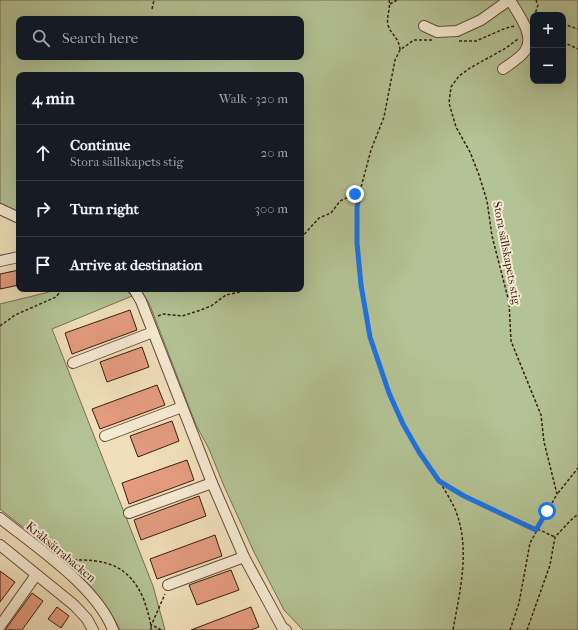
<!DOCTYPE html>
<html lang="en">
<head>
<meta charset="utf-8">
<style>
	body { margin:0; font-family:"IM FELL French Canon",serif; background:#20242c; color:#f1f3f6 }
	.controls { position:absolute; right:12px; top:12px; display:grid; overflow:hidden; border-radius:8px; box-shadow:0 4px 16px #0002 }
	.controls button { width:36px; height:36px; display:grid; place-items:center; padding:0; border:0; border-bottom:1px solid #363941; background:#171b24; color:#f1f3f6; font:20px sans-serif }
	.stop { position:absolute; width:12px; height:12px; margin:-9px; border:3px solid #1a73e8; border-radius:50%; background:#fff }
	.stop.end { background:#1a73e8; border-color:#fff; box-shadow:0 1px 4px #0008 }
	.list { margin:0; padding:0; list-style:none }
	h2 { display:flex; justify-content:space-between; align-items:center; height:52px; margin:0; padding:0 16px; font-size:17px }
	h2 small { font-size:13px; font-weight:400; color:#9ea1a6 }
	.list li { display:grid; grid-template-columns:26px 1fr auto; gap:12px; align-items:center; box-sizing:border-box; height:56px; padding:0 16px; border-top:1px solid #363941 }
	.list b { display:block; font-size:15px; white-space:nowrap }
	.list p { margin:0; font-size:13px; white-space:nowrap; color:#9ea1a6 }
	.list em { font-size:13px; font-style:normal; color:#9ea1a6 }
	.icon { flex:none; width:22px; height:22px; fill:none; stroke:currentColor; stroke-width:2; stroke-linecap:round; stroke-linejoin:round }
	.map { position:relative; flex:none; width:578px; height:630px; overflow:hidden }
	.search { position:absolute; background:#171b24; box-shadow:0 4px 16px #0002; left:16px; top:16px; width:288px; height:44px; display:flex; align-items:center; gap:10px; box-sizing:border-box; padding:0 14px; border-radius:8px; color:#9ea1a6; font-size:15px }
	.panel { position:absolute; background:#171b24; box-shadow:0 4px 16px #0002; left:16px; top:72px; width:288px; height:220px; border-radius:8px }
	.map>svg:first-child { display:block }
	.green { fill:#b4c395; stroke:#767053; fill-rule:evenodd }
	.building { fill:#e49b7f; stroke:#381e11 }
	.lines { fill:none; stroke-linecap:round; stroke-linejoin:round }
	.minor-casing { stroke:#664e3b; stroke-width:12 }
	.path { stroke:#381e11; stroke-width:1.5; stroke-dasharray:3 2; stroke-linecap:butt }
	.minor { stroke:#f5ead2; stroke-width:10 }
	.route { stroke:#1a73e8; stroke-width:5 }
	.labels { text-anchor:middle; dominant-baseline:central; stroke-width:4; stroke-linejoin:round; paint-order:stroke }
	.street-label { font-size:12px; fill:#381e11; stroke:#f5ead2 }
</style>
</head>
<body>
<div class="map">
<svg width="578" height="630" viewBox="0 0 578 630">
	<rect width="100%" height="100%" fill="#f0dfba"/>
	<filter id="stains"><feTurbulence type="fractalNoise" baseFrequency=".005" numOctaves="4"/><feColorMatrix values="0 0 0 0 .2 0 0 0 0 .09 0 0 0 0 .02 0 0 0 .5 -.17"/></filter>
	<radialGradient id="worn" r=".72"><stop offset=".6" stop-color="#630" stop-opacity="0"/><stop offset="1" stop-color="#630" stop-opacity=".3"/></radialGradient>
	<!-- green -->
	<g class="green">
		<path d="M0,0h578v630h-275l-19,-20 -30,-58 -30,-66 -15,-37 -13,-24 -47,-122 -9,-14h161v-214h-282v137l-19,-9zM533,15h30v66h-30zM19,19h282v38h-282z"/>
		<path d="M49,289h76l7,7 -80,33 101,257 12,44h-45c-4,-9 -9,-16 -14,-24 -27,-39 -69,-67 -106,-97v-205l49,-12z"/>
	</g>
	<!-- building -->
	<g class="building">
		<polygon points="19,270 19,285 0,289 0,274"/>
		<polygon points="130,310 137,330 72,354 65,333"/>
		<polygon points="142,347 149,367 107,382 100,362"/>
		<polygon points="157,385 165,405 100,429 92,409"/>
		<polygon points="172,421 179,441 138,457 130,436"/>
		<polygon points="187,460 194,480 129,504 122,483"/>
		<polygon points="199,496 206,516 141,540 134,520"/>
		<polygon points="215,535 222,556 157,579 150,559"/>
		<polygon points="231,570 239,590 197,605 189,585"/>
		<polygon points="0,571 15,582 0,602"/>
		<polygon points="32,593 43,601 22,630 5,630"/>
		<polygon points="57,607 69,616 61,628 48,619"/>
		<polygon points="251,607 259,627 251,630 191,630"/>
	</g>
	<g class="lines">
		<defs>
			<g id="minor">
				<polyline points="424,26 437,32 457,31 481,20 509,0"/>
				<path d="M503,69c6,-4 18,-12 22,-18 11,-15 -7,-37 -15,-51"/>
				<polyline points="0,209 19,218"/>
				<polyline points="0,261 19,257"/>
				<polyline points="134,289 141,301 212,483 244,557 282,627 286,630"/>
				<polyline points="73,363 153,332"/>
				<polyline points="105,436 182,407"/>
				<polyline points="129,513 212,483"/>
				<path d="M0,518c36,29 97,69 113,112"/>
				<polyline points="0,545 74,605 87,619 93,630"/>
				<polyline points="168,585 244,557"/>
				<polyline points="0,626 36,575"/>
			</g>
		</defs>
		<!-- minor casing -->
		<use href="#minor" class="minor-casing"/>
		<!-- path -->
		<g class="path">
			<path d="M389,0c2,9 -3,16 -1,25 3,10 11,12 12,25"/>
			<polyline points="536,0 538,5 535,14 537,15"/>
			<polyline points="390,4 397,0"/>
			<polyline points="152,9 154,0"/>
			<polyline points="563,24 578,29"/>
			<polyline points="432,40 414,40 400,50 395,60 384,117 371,150 360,191 357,207 357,243 361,285 370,337 389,393 403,424 419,452 439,481 464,496 555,537"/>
			<polyline points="459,41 476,41 506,28 515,26"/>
			<polyline points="563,42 578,49"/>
			<polyline points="301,238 319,218 331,213 340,201 359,192"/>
			<polyline points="158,316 163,314 182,316 201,310 211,306 226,295 240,292 244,289"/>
			<polyline points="0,326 15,315 56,297 62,289"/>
			<path d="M440,482c5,9 11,18 15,27 16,39 5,81 -2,121"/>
			<polyline points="558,493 578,468"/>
			<path d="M69,560c36,-1 60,4 75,40 3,10 7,20 7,30"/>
			<polyline points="161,630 154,626 151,626 165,594"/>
			<polyline points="510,630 519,603 530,543 557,494 544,442 541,415 511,341 509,302 492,236 487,201 479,175 470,152 456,127 449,103 451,87 459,76 470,68 506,48 518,39"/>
			<polyline points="527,630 550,565 555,537 570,521 578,514"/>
		</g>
		<!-- minor -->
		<use href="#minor" class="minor"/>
	</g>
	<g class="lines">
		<!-- route -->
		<polyline class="route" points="355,194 360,190 357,207 357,243 361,285 370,337 389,393 403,424 419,452 439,481 464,496 536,530 547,511"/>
	</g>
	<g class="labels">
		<!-- street labels -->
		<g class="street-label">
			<text transform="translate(507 253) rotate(79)">Stora sällskapets stig</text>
			<text transform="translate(61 552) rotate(40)">Kråksätrabacken</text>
		</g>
	</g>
	<rect width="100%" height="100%" filter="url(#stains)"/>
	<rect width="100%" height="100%" fill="url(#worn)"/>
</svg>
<div class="controls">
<button>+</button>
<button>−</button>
</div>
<div class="stop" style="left:547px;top:511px"></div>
<div class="stop end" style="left:355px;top:194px"></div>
<div class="search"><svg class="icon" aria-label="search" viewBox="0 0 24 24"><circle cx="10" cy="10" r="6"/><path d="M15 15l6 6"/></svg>Search here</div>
<section class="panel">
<h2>4 min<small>Walk · 320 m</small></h2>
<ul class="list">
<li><svg class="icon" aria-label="ahead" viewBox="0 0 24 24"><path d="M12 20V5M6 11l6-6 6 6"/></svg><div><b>Continue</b><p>Stora sällskapets stig</p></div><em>20 m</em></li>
<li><svg class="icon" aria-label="right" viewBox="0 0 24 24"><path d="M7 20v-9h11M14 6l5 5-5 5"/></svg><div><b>Turn right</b></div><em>300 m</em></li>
<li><svg class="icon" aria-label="arrive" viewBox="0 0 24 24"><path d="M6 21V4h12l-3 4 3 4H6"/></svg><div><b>Arrive at destination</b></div></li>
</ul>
</section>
</div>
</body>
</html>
